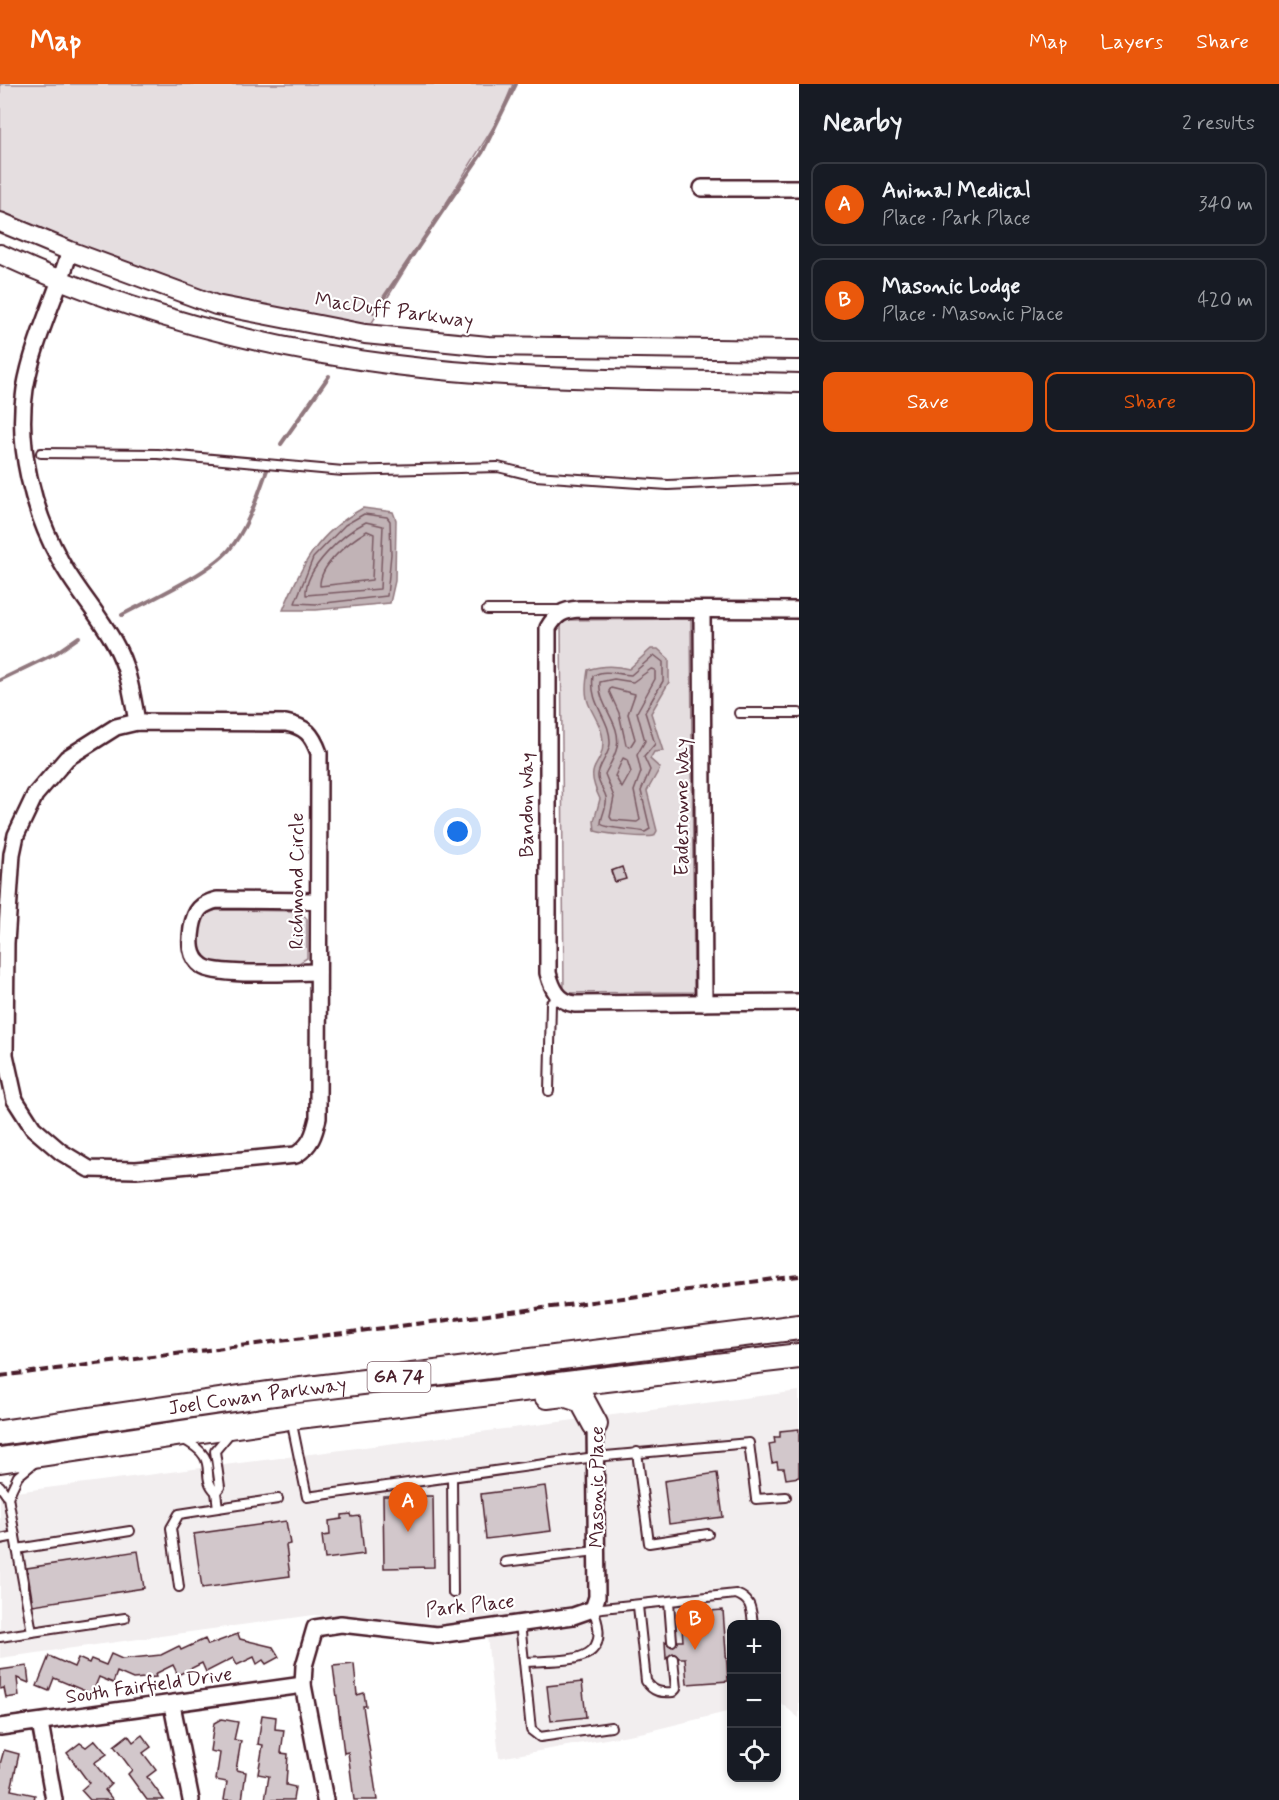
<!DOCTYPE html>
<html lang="en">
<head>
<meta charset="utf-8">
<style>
	body { margin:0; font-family:Mynerve,sans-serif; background:#20242c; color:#f1f3f6 }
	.controls { position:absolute; right:18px; bottom:18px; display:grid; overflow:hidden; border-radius:12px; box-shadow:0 3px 9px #0003 }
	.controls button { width:54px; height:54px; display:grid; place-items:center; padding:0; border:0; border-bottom:2px solid #363941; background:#171b24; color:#f1f3f6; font:30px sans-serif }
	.you { position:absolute; left:458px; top:748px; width:21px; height:21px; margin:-15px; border:4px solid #fff; border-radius:50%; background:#1a73e8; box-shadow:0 0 0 9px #1a73e833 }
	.badge { display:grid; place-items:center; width:39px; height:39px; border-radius:50%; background:#ea580c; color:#fff; font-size:20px; font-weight:700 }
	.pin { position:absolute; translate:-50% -50px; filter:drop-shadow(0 2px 3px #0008) }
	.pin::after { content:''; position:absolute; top:32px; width:21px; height:18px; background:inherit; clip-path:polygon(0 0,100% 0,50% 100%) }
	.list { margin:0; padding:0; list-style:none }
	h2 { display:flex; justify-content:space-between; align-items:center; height:78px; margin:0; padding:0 24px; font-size:26px }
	h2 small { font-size:20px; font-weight:400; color:#9ea1a6 }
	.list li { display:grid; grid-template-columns:39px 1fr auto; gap:18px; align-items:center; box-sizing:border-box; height:84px; margin:0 12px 12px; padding:0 12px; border:2px solid #363941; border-radius:12px }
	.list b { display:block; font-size:22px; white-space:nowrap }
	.list p { margin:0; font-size:20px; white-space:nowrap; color:#9ea1a6 }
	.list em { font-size:20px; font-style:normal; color:#9ea1a6 }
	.actions { display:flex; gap:12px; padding:18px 24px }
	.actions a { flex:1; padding:14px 0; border:2px solid #ea580c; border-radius:12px; text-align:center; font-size:21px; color:#ea580c }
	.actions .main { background:#ea580c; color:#fff }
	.icon { flex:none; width:33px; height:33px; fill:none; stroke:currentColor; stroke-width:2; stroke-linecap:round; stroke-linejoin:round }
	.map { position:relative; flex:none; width:799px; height:1716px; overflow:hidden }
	header { display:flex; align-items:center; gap:36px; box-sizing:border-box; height:84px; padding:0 30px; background:#ea580c; color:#fff }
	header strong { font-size:28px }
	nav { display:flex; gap:33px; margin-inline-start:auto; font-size:21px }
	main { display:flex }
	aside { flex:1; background:#171b24 }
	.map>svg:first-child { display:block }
	.built { fill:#f2eeef }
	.green { fill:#e5dee0; stroke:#987e86; stroke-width:1.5 }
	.water { fill:#c1b3b6; stroke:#91787e; stroke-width:1.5 }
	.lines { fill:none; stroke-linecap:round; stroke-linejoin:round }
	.shore { stroke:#7a5a63; stroke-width:1.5 }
	.stream { stroke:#91787e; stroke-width:4 }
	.building { fill:#d2c7cb; stroke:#4a1f2b; stroke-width:1.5 }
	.service-casing { stroke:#4a1f2b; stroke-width:12 }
	.minor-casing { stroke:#4a1f2b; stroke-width:20 }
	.tertiary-casing { stroke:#4a1f2b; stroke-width:22 }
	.primary-casing { stroke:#4a1f2b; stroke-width:28 }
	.service { stroke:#fff; stroke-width:8 }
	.minor { stroke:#fff; stroke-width:15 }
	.tertiary { stroke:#fff; stroke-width:18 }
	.primary { stroke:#fff; stroke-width:24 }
	.rail { stroke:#4a1f2b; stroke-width:4; stroke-dasharray:9 4.5; stroke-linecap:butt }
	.labels { text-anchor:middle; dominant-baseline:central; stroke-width:4.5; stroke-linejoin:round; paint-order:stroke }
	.shield { fill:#fff; stroke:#80626b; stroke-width:1.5 }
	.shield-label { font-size:18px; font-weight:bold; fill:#4a1f2b }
	.street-label { font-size:20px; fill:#4a1f2b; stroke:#fff }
</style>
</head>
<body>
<header>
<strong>Map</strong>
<nav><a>Map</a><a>Layers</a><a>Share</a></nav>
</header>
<main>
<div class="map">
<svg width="799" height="1716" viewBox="0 0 799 1716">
	<rect width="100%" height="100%" fill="#fff"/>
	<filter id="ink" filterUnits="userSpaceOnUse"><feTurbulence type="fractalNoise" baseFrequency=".0167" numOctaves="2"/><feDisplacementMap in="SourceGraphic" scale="12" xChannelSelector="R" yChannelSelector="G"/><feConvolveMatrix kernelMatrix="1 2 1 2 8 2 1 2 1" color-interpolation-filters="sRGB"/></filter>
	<g filter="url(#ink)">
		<!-- built -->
		<polygon class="built" points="799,1307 799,1634 777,1616 776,1540 732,1540 731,1627 645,1648 499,1674 487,1551 314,1531 0,1574 0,1410"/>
		<!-- green -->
		<g class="green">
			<polygon points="0,0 513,0 499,34 365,250 216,221 0,134"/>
			<polygon points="691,535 694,908 564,909 561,536"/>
			<path d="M216,826l84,1 7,8v39l-11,7 -79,-1c-22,-9 -25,-32 -10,-50z"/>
		</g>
		<!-- water -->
		<g class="water">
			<path d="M363,424l30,4 3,8 -1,61 -5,22 -74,7h-33c20,-48 34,-76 80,-102z"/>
			<path d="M651,565h7l11,10v23l-18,31 12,38 -9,1 -4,7 10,9 -13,23 10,40 -3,5c-10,2 -49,-2 -59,-5l-1,-10 6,-22c-18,-38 3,-29 3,-57 0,-13 -8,-24 -13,-35 -6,-12 -4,-24 -2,-37 14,-5 26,-5 41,-1z"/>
		</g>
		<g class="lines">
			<!-- shore -->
			<g class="shore">
				<polygon points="364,430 387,433 390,437 391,470 387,512 316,520 295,519 313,474 345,441"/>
				<path d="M366,438l17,4 -3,63 -74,6c-2,-26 38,-62 60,-73z"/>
				<path d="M367,447l7,3 -2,46 -52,6c-1,-21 30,-45 47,-55z"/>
				<path d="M654,571l9,7v19l-18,31 10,32 -11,13 6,13 -9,21 9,38 -5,3c-11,-3 -39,-3 -44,-8 0,-9 7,-18 5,-27 -2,-8 -9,-14 -8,-22 1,-11 11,-20 12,-31 1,-26 -21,-38 -17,-68 12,-8 25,-1 38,-1z"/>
				<path d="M651,585l4,1v9l-18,33 8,29 -8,14 4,17 -7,19 6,29 -3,2 -25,-2 -2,-3 4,-20 -9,-23c4,-8 10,-17 12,-27 5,-24 -20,-42 -17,-65l14,-3 19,3z"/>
				<polygon points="611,604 635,610 628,630 635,655 630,663 626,661 619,629 609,607"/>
				<polygon points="623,674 627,676 631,688 622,704 615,692"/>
			</g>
			<!-- stream -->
			<g class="stream">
				<polyline points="374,228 482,69 516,0"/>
				<polyline points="281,360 329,292"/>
				<path d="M122,531c28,-15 87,-42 107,-65 19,-22 28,-53 38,-80"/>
				<polyline points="0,596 56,569 79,553"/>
			</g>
		</g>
		<!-- building -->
		<g class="building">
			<polygon points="622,783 626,795 615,798 611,787"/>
			<polygon points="799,1345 799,1393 786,1395 784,1384 778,1384 777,1378 772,1379 769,1360 775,1359 774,1353 780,1353 780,1347"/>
			<polygon points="717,1389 723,1433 669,1440 664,1397"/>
			<polygon points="545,1402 551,1447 486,1455 481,1410"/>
			<polygon points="383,1412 433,1412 434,1483 384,1484"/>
			<polygon points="351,1430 352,1433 360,1432 364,1470 325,1475 322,1452 330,1451 329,1437 342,1435 342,1431"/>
			<polygon points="286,1437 290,1460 286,1461 290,1492 202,1504 194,1450"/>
			<polygon points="138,1467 144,1504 33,1521 27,1484"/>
			<polygon points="723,1526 728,1597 687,1600 685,1574 679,1574 673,1569 666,1575 665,1558 672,1563 678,1557 683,1557 681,1529"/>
			<polygon points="238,1550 240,1555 273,1563 279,1573 266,1580 263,1576 257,1580 254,1573 237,1581 233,1574 206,1588 202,1579 178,1591 173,1581 155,1590 156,1593 133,1595 117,1588 113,1599 99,1593 92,1610 54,1594 49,1607 37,1602 49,1572 74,1583 78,1574 89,1579 91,1575 106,1581 111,1570 122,1575 161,1571 179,1562 181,1566 205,1555 208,1561"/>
			<polygon points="354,1580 357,1611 364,1609 366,1622 363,1622 377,1716 354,1716 348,1668 344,1669 333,1582"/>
			<polygon points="27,1582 29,1599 17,1594 19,1612 6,1614 4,1604 0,1605 0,1586"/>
			<polygon points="582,1598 586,1633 551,1637 547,1602"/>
			<polygon points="262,1631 276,1633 275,1645 284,1646 281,1669 288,1670 286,1701 295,1703 293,1716 265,1716 269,1692 258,1690 263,1661 258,1660"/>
			<polygon points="221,1635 238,1638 234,1656 241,1657 236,1686 246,1688 242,1716 224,1716 227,1698 216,1696 220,1669 210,1667 214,1639"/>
			<polygon points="128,1651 133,1658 142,1651 151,1663 143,1669 156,1686 147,1693 164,1716 147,1716 128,1690 132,1686 114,1662"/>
			<polygon points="95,1656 107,1670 94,1679 111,1700 105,1706 113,1716 90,1716 81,1706 89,1699 67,1669 80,1659 86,1663"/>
			<polygon points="4,1666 19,1670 11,1706 35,1711 34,1716 0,1716 0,1680"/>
		</g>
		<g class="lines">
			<defs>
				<g id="service">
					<polyline points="41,369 158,370 343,387 498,383 535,392 668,401 799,395"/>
					<polyline points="487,526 563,526"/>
					<polyline points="739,629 799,629"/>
					<polyline points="549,1007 551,919 560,913"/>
					<polyline points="291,1335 307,1413 595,1373 749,1359 756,1415 786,1413"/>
					<path d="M182,1355c42,21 15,35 34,53l4,-5 -5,-36 15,-18"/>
					<polyline points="637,1368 649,1459 708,1450"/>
					<polyline points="452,1393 453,1509"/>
					<polyline points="0,1402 8,1413 32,1548 0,1553"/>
					<polyline points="8,1413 18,1392 34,1379"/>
					<polyline points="218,1424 278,1415"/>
					<polyline points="0,1455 15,1452"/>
					<polyline points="17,1465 130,1447"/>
					<polyline points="505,1478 596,1467"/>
					<polyline points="179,1503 171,1444 179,1430 218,1424 216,1408"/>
					<polyline points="669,1518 672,1557"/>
					<path d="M638,1522l8,75c7,11 15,12 27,11l3,-3 -3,-30"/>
					<polyline points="520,1539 531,1646 540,1653 611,1643"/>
					<polyline points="32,1548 125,1534"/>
					<path d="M524,1578c40,-3 92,5 69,-53l143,-15c16,6 15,15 17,30"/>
				</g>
				<g id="minor">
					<polyline points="702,104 799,104"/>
					<path d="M70,167c-14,46 -37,91 -45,138 -9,57 8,122 35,171 17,32 44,59 59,92 10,21 14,47 18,70"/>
					<path d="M799,526l-220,-1c-16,1 -23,5 -31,19v345c4,15 10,29 27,31l224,-2"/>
					<polyline points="702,527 704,919"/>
					<path d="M137,638l149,1c20,4 26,11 33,30l-1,365c-4,17 -7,27 -22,37l-160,15 -47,-1 -28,-17 -28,-24 -18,-28 -10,-45 1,-112 6,-89 4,-19 19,-40 32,-37 49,-31z"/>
					<path d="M318,888c-22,0 -101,5 -116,-6 -13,-9 -12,-25 -10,-38 3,-18 9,-24 25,-28l101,1"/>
					<polyline points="172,1621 191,1716"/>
					<polyline points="40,1639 54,1716"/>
					<polyline points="0,1643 303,1601"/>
					<polyline points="325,1716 303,1601 304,1582 315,1544 341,1540 437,1551 573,1532 593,1525 597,1513 595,1340"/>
				</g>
				<g id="tertiary">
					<polyline points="0,138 70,167 216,221 365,250 488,262 799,266"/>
					<path d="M0,170c125,58 260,94 396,111 133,17 269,14 403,18"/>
				</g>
				<g id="primary">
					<polyline points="547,1312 564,1310 582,1316 595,1340"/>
					<path id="s1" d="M0,1349l268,-39 531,-67"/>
					<polyline points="0,1376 290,1333 799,1272"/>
				</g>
			</defs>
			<!-- service casing -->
			<use href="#service" class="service-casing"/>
			<!-- minor casing -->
			<use href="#minor" class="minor-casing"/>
			<!-- tertiary casing -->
			<use href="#tertiary" class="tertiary-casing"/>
			<!-- primary casing -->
			<use href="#primary" class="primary-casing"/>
			<!-- service -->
			<use href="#service" class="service"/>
			<!-- minor -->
			<use href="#minor" class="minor"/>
			<!-- tertiary -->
			<use href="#tertiary" class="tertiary"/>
			<!-- primary -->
			<use href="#primary" class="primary"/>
			<!-- rail -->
			<polyline class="rail" points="0,1292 799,1192"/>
		</g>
	</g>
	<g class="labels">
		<!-- shield labels -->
		<rect class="shield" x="367.5" y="1278" width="63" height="30" rx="4.5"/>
		<g class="shield-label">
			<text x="399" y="1293">GA 74</text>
		</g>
		<!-- street labels -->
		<g class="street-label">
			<text transform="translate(394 227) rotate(8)">MacDuff Parkway</text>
			<text transform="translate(527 721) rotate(-90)">Bandon Way</text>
			<text transform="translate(682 723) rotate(-90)">Eadestowne Way</text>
			<text transform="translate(297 797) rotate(-90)">Richmond Circle</text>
			<text stroke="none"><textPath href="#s1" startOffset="260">Joel Cowan Parkway</textPath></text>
			<text transform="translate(597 1403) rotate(-90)">Masonic Place</text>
			<text transform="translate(470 1522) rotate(-6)">Park Place</text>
			<text transform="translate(149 1602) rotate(-8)">South Fairfield Drive</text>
		</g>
	</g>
</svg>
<div class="controls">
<button>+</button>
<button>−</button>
<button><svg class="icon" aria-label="locate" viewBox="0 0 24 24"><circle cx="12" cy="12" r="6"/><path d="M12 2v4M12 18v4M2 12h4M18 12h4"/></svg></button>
</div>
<div class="you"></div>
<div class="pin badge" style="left:408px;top:1448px">A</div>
<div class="pin badge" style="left:695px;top:1566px">B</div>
</div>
<aside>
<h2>Nearby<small>2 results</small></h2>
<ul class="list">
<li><span class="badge">A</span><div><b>Animal Medical</b><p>Place · Park Place</p></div><em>340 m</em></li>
<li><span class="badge">B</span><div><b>Masonic Lodge</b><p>Place · Masonic Place</p></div><em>420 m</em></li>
</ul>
<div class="actions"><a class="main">Save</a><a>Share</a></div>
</aside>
</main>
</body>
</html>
